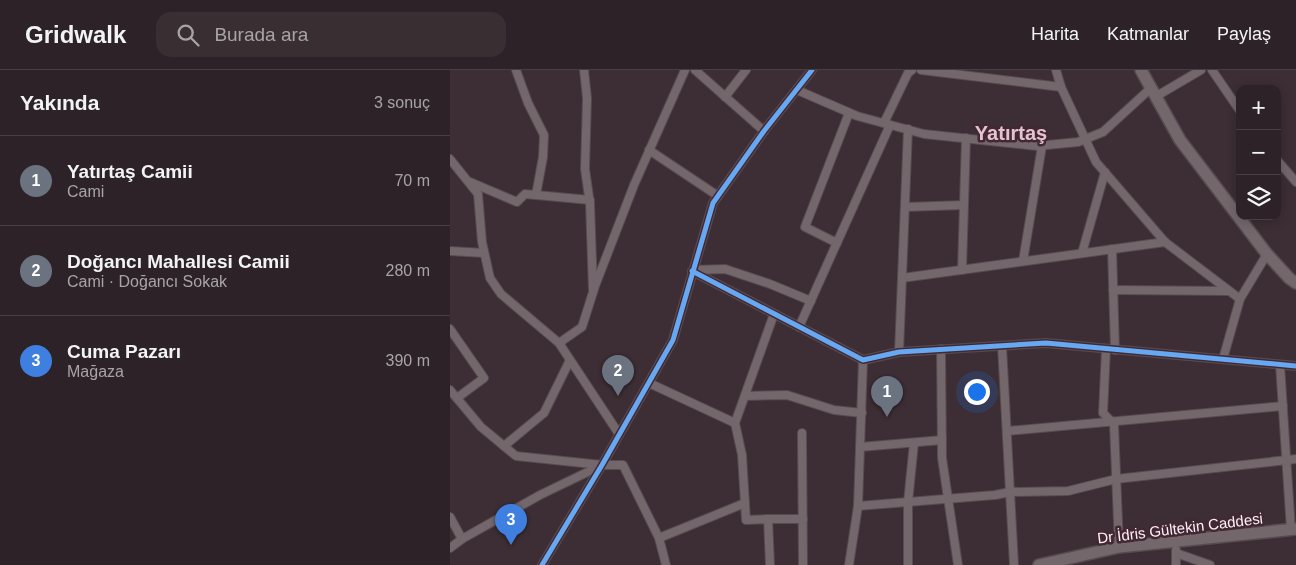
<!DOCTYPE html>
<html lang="tr">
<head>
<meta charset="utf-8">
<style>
	body { margin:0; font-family:Arial,sans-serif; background:#392f33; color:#f1f3f6 }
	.controls { position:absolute; right:15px; top:15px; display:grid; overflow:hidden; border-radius:10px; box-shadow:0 2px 12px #0003 }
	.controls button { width:45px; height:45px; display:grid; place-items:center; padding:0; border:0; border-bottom:1px solid #483f44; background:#2d2227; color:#f1f3f6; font:25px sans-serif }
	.you { position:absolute; left:526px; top:321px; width:18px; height:18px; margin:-12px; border:4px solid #fff; border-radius:50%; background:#1a73e8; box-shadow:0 0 0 8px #1a73e833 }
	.badge { display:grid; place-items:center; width:32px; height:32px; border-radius:50%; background:#bca0f2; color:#fff; font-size:16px; font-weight:700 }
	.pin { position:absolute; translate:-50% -41px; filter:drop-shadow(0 1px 2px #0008) }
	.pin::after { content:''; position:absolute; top:26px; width:18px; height:15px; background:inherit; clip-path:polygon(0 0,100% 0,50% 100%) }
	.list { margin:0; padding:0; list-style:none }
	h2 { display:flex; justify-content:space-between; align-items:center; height:65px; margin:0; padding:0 20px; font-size:21px }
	h2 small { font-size:16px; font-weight:400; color:#a7a4a7 }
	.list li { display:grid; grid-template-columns:32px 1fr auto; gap:15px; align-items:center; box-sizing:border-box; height:90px; padding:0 20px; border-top:1px solid #483f44 }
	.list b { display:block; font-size:19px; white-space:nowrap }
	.list p { margin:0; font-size:16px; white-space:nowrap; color:#a7a4a7 }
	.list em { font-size:16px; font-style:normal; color:#a7a4a7 }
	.icon { flex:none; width:28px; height:28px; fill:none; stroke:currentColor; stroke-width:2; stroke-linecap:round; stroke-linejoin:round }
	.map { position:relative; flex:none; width:846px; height:495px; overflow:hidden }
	header { display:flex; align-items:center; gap:30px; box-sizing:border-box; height:70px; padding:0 25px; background:#2d2227; border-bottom:1px solid #483f44 }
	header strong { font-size:24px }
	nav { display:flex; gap:28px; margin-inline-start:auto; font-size:18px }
	.search { width:350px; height:45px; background:#392f33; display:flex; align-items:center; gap:12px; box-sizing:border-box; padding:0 18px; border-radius:15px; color:#a7a4a7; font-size:19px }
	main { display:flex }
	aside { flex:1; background:#2d2227 }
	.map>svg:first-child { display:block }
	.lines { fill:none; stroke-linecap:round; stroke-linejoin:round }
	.street-casing { stroke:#574b4f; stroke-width:10 }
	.secondary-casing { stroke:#574b4f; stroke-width:14 }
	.street { stroke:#73676b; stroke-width:8 }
	.secondary { stroke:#73676b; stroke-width:11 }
	.cycleway-casing { stroke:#422833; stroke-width:8 }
	.cycleway { stroke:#66a8f1; stroke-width:5 }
	.labels { text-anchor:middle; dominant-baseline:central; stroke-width:5; stroke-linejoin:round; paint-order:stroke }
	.street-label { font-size:15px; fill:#feeff5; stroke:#422833 }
	.district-label { font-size:20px; font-weight:bold; fill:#e5c2cf; stroke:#422833 }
</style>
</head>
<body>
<header>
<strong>Gridwalk</strong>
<div class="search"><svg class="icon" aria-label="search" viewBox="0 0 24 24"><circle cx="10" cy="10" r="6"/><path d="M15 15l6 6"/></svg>Burada ara</div>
<nav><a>Harita</a><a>Katmanlar</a><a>Paylaş</a></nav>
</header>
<main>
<aside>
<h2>Yakında<small>3 sonuç</small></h2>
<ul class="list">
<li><span class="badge" style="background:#6b7280">1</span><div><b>Yatırtaş Camii</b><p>Cami</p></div><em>70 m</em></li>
<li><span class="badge" style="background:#6b7280">2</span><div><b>Doğancı Mahallesi Camii</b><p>Cami · Doğancı Sokak</p></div><em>280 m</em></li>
<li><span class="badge" style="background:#3f7fe0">3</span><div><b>Cuma Pazarı</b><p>Mağaza</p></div><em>390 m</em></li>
</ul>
</aside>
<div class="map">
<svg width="846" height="495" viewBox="0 0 846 495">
	<rect width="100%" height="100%" fill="#3c2e34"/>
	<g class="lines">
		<defs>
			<g id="street">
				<polyline points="66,0 78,33 94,65 93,87 86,125"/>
				<polyline points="134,0 137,28 135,99 140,134 143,219"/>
				<polyline points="245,0 314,61"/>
				<polyline points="471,0 611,17"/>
				<polyline points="606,0 611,17 646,92 715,172 790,229 773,289"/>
				<polyline points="762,0 790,41"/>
				<polyline points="347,20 407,46 474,64 587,76 628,72 653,62 701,18"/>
				<polyline points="275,27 296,0"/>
				<polyline points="705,27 751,0"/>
				<polyline points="434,53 458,3 462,0"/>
				<polyline points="199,80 268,126"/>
				<polyline points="0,89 28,124 32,172 40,208 51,224 109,273 169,364"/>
				<polyline points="827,90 846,112"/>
				<polyline points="20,112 67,132 75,124 140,130"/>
				<polyline points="455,137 514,135"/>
				<polyline points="387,173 355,157 399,43"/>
				<polyline points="662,179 665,280"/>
				<polyline points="0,181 34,183"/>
				<polyline points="632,183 655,102"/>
				<polyline points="573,191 592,76"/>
				<polyline points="244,200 275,199 320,214 361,231"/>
				<polyline points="512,200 516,68"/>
				<polyline points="242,201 413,290 449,282 596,273 846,296"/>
				<polyline points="452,208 715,172"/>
				<polyline points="663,220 779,221"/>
				<polyline points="790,229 817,184"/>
				<polyline points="349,257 440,55"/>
				<polyline points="0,259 34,308 7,328"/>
				<polyline points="109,273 132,257 145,216 184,115 235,0"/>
				<polyline points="552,276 564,495"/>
				<polyline points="491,279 492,388 508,495"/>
				<polyline points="656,279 653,343 664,354 669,477"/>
				<polyline points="449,282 458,59"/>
				<polyline points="830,295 841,460"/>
				<polyline points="199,313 285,353 292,385 296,450 318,449 320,495"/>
				<polyline points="0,320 31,357 66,386 152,395"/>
				<polyline points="295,326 337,325 384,340 412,343"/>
				<polyline points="285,353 324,244"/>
				<polyline points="557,361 833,336"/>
				<polyline points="352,363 353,495"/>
				<polyline points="54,376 94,343 120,290"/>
				<polyline points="410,377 492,370"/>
				<polyline points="408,436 545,425 560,422 618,421 666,409 846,389"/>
				<polyline points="0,447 12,469"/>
				<polyline points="318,449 353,449"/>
				<polyline points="209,468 295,433"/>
				<polyline points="0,478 12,469 90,425 152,395 173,395 209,468 216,495"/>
				<polyline points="726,480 726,495"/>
				<polyline points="726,483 760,495"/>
				<polyline points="92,495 152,395 223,270 263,133 314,61 362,0"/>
				<polyline points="399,495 408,436 413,290"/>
				<polyline points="458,495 458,432 464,373"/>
			</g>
			<g id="secondary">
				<polyline points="691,0 730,70 817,184 839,208 846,213"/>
				<polyline points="589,495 669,477 846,459"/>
			</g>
		</defs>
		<!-- street casing -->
		<use href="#street" class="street-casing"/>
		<!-- secondary casing -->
		<use href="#secondary" class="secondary-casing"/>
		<!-- street -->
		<use href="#street" class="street"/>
		<!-- secondary -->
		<use href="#secondary" class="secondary"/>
		<defs>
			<g id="cycleway">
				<polyline points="242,201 413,290 449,282 596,273 846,296"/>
				<polyline points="92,495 152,395 223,270 263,133 314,61 362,0"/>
			</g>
		</defs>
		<!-- cycleway casing -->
		<use href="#cycleway" class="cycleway-casing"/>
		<!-- cycleway -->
		<use href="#cycleway" class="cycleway"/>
	</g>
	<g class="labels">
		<!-- street labels -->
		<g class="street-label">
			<text transform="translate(730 458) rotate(-7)">Dr İdris Gültekin Caddesi</text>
		</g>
		<!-- district labels -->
		<g class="district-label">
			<text x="561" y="63">Yatırtaş</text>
		</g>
	</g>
</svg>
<div class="controls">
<button>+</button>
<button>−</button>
<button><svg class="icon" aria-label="layers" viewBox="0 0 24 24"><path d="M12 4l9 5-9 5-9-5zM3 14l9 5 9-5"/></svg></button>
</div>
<div class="you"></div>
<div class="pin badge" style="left:437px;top:347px;background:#6b7280">1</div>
<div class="pin badge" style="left:168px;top:326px;background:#6b7280">2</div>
<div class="pin badge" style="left:61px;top:475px;background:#3f7fe0">3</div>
</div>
</main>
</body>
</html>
